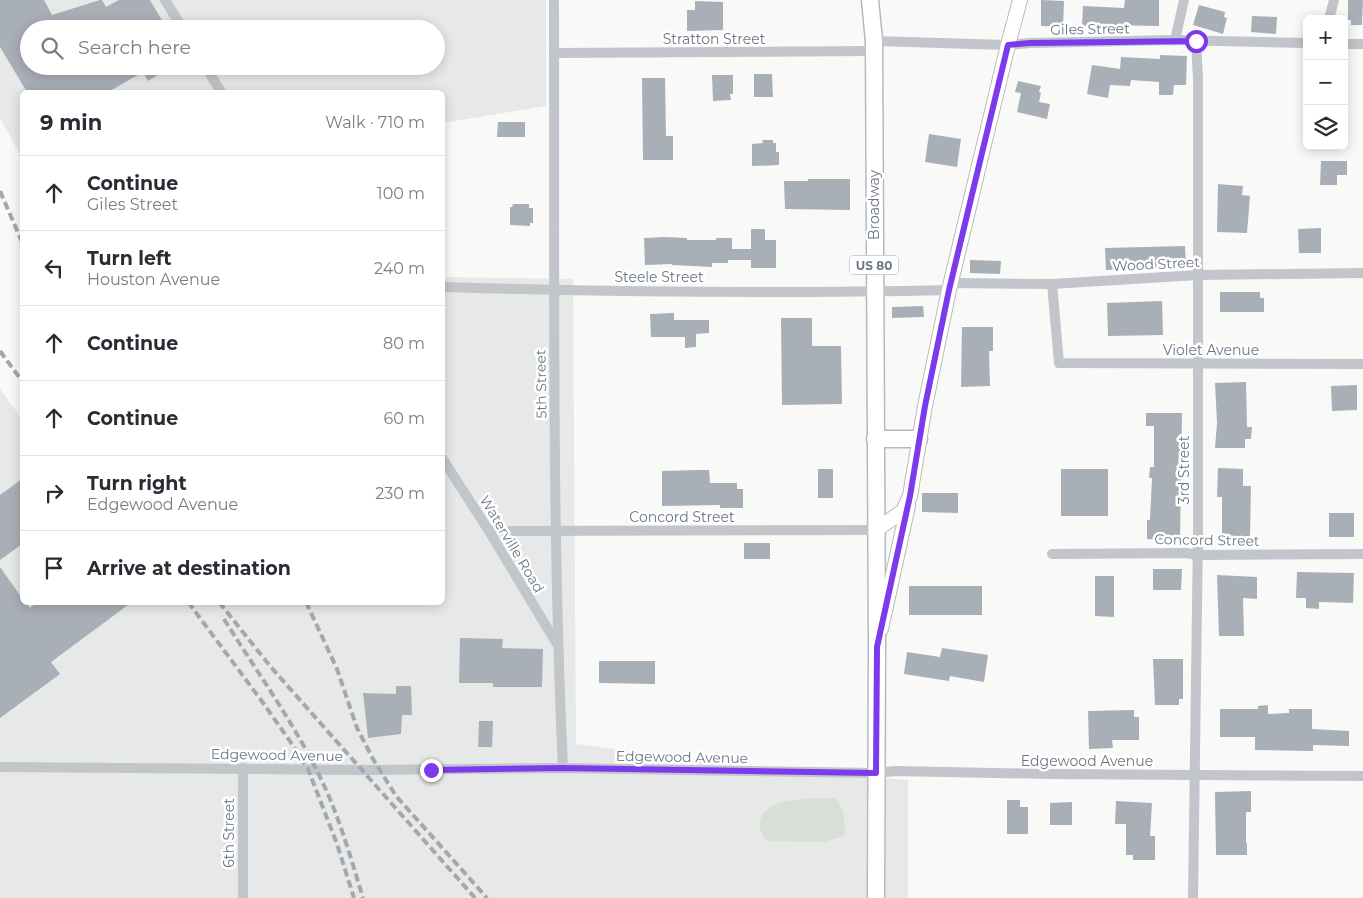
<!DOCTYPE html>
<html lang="en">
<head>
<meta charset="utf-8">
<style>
	body { margin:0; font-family:Montserrat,sans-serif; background:#f7f7f7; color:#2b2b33 }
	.controls { position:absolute; right:15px; top:15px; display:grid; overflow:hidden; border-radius:8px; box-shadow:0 2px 12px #0003 }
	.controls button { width:45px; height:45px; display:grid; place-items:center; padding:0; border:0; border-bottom:1px solid #e1e1e2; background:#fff; color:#2b2b33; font:25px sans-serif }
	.stop { position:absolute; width:15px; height:15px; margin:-11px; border:4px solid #7c3aed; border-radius:50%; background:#fff }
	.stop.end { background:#7c3aed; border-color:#fff; box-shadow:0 1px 5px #0008 }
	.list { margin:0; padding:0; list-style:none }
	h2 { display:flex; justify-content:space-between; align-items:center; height:65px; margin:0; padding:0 20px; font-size:21px }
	h2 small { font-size:16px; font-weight:400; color:#7c7c81 }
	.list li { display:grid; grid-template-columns:32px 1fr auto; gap:15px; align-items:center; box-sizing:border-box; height:75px; padding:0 20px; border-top:1px solid #e1e1e2 }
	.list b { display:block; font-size:19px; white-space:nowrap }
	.list p { margin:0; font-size:16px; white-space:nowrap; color:#7c7c81 }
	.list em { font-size:16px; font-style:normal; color:#7c7c81 }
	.icon { flex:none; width:28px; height:28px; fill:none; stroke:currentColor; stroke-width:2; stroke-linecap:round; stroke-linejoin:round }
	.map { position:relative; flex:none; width:1363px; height:898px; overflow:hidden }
	.search { position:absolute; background:#fff; box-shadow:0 2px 12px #0003; left:20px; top:20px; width:425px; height:55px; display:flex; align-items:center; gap:12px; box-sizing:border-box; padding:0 18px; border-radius:28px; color:#7c7c81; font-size:19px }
	.panel { position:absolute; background:#fff; box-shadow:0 2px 12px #0003; left:20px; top:90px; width:425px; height:515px; border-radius:8px }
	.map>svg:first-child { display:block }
	.built { fill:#e7e8e8; fill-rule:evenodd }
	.green { fill:#d9ded7 }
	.building { fill:#a9afb6 }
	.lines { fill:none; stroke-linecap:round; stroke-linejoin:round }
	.secondary-casing { stroke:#b7babf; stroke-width:16 }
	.primary-casing { stroke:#b6b9bd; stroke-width:19 }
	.street { stroke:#c2c5c9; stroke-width:10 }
	.secondary { stroke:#fff; stroke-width:14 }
	.primary { stroke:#fff; stroke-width:16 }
	.rail { stroke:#a4a8ae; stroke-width:4; stroke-dasharray:8 4; stroke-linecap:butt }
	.route { stroke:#7c3aed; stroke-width:6 }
	.labels { text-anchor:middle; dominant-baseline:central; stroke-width:5; stroke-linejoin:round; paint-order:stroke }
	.shield { fill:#fff; stroke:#98a0aa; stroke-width:1 }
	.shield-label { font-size:12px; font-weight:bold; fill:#6c7785 }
	.street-label { font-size:14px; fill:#6c7785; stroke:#fff }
</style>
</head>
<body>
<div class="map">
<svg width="1363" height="898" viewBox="0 0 1363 898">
	<rect width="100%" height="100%" fill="#f9f9f8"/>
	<!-- built -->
	<g class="built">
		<path d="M0,0h546v106l-103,17 -1,-31h-420v66l-22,-40zM29,29h407v37h-407z"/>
		<polygon points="443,277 573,279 576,744 761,768 908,780 908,898 0,898 0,389 22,419 22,602 442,602"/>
	</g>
	<!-- green -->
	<path class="green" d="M834,798c9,4 13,28 10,38l-20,6 -56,-1c-6,-4 -8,-10 -8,-17 1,-29 53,-25 74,-26z"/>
	<!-- building -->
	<g class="building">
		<polygon points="0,0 44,0 52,15 100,0 102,0 106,7 119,0 150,0 167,29 29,29 29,66 173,66 148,81 143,72 108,92 27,92 0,47"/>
		<polygon points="1041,0 1064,1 1063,27 1041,26"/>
		<polygon points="1125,0 1159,0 1159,26 1111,25 1111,30 1091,29 1091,27 1082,26 1083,6 1124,8"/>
		<polygon points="1348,0 1363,0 1362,25 1351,25 1351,20 1348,20"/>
		<polygon points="695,1 723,2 723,30 687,31 687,10 695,10"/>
		<polygon points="1199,5 1225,12 1224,17 1227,18 1223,34 1193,25"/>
		<polygon points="1252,16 1277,17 1276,34 1251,32"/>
		<polygon points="1160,55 1187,56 1186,85 1174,85 1173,95 1159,95 1159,82 1131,80 1130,86 1110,85 1108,98 1087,94 1092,65 1120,69 1121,57 1160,59"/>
		<polygon points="754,74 772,74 773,97 754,97"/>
		<polygon points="712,75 733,75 733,94 730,94 731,100 713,101"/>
		<polygon points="642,78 665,78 666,136 673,136 673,160 643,160"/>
		<polygon points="1018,81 1041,86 1039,92 1041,93 1039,102 1050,104 1047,119 1017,112 1021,93 1015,92"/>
		<polygon points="498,122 525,122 525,137 497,137"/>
		<polygon points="929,134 961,139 957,167 925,162"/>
		<polygon points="762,140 773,140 773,143 776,143 776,152 779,152 779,165 752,166 752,144 763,143"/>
		<polygon points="1321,161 1347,161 1347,175 1337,175 1337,185 1320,185"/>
		<polygon points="808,179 850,179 850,210 785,209 784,181 808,181"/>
		<polygon points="1218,184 1243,186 1242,195 1250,196 1247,233 1217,232"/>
		<polygon points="513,204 529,204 529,208 533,208 533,223 530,223 530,226 510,225 510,207 512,207"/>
		<polygon points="1321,228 1321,253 1299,253 1298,229"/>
		<polygon points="751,229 765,229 765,240 776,240 776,268 751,268 751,260 728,260 728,263 712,263 712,267 672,265 672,264 645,265 644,238 665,237 687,238 687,240 716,240 716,238 732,238 732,249 751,249"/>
		<polygon points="1185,246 1186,267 1106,270 1105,248"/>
		<polygon points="970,260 1001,261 1000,274 970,273"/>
		<polygon points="1220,292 1260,292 1260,298 1264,298 1264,312 1220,312"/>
		<polygon points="1162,301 1163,335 1108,336 1107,303"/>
		<polygon points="923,306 924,317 892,318 892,307"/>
		<polygon points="674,313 674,320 709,320 709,333 696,334 696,347 685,348 685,337 651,337 650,314"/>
		<polygon points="781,318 812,318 812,346 841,346 842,404 782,405"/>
		<polygon points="962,327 993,327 993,351 989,351 990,386 961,387"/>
		<polygon points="1246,382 1247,427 1252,427 1251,439 1245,439 1245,448 1215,448 1217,423 1215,383"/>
		<polygon points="1357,385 1357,410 1332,411 1331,386"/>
		<polygon points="1146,413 1182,413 1180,541 1147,539 1147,520 1150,520 1152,478 1149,478 1150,467 1154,467 1154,426 1146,426"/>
		<polygon points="1218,468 1243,469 1243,486 1251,486 1250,536 1222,536 1222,497 1217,497"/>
		<rect x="818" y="469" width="15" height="29"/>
		<rect x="1061" y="469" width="47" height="47"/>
		<polygon points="697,470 709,470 710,483 737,483 737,489 743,489 743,508 720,508 720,505 662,506 662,471"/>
		<polygon points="22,479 22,544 0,560 0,495"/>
		<polygon points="922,493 958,493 958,513 922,512"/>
		<rect x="1329" y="513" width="25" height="24"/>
		<rect x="744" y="543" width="26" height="16"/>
		<polygon points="0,567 22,598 22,602 26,602 30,608 37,602 132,602 51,662 60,674 0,718"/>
		<polygon points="1153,569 1182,569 1181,590 1153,590"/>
		<polygon points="1297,572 1354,573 1353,603 1319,602 1319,609 1306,608 1306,598 1296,598"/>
		<polygon points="1217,575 1257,577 1257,599 1243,598 1244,636 1219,636"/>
		<polygon points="1095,576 1114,576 1114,617 1095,616"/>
		<rect x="909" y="586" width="73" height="29"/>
		<polygon points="460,638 503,639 502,648 543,649 542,687 493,687 493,683 459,683"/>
		<polygon points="942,648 988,655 984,682 950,676 949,681 904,674 907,652 940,657"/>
		<polygon points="1153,659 1183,659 1183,699 1179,699 1179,705 1155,705"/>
		<polygon points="599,661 655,661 655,684 599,683"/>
		<polygon points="396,686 411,686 412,715 402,715 401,734 368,738 363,693 396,694"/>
		<polygon points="1268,705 1268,714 1289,713 1289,709 1312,709 1312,729 1349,731 1349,746 1313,745 1313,751 1255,750 1255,737 1220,737 1220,709 1258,709 1258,706"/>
		<polygon points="1134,710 1134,717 1139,717 1139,740 1112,740 1113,748 1089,749 1088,711"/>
		<polygon points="479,721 493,721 492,747 478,747"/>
		<polygon points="1251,791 1251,812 1246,812 1246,843 1247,843 1247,855 1216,855 1215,792"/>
		<polygon points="1007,800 1020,800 1020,807 1028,807 1028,834 1007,834"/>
		<polygon points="1116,801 1152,803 1150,836 1155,836 1155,860 1133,860 1133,855 1126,855 1126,824 1115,824"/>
		<polygon points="1072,802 1072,825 1050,825 1050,803"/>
	</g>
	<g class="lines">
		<defs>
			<g id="secondary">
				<polyline points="876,530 903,511 910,496 925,406 949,290 1008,45 1020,0"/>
				<polyline points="881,629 908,506"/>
			</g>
			<g id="primary">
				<polyline points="870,0 874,41 877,647 876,898"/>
				<polyline points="875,439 919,439"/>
			</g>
		</defs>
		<!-- secondary casing -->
		<use href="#secondary" class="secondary-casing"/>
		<!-- primary casing -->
		<use href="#primary" class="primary-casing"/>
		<!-- street -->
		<g class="street">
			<polyline points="165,0 183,29"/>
			<path d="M554,0c1,256 -3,512 9,768"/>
			<polyline points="1329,19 1334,0"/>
			<polyline points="1175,40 1184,0"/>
			<polyline points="874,41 1008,45 1030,43 1175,40 1307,43"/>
			<polyline points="1344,44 1363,44"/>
			<polyline points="554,53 874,51"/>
			<polyline points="205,66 221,92"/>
			<polyline points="951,283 1052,284 1198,275 1363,273"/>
			<polyline points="1052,284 1059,363 1363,364"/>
			<path d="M442,287c169,5 339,7 507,3"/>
			<polyline points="442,458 489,531 557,644"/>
			<polyline points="489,531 876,530"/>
			<polyline points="1052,554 1186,553 1197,555 1363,554"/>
			<polyline points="0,767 363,770 563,768 876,773 895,771 1049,774 1363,776"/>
			<polyline points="243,898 243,768"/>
			<polyline points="1193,898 1198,535 1198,79 1196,41"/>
		</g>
		<!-- secondary -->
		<use href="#secondary" class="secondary"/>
		<!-- primary -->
		<use href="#primary" class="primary"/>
		<!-- rail -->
		<g class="rail">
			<polyline points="0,191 22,242"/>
			<polyline points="0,351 22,381"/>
			<polyline points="188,602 261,700 292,744 308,769 337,844 354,898"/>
			<polyline points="219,602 270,666 475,898"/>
			<polyline points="306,602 337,669 357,728 373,759 396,796 487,898"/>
			<path d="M224,619c31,50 66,98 92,150 21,40 34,86 47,129"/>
		</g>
	</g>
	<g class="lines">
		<!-- route -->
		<polyline class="route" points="431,770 563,768 876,773 877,647 910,496 925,406 949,290 1008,45 1030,43 1196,41"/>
	</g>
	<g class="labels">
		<!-- shield labels -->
		<rect class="shield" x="850" y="255.5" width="48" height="19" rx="4"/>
		<g class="shield-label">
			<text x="874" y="265">US 80</text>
		</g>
		<!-- street labels -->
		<g class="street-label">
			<text transform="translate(1090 29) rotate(-1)">Giles Street</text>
			<text x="714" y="39">Stratton Street</text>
			<text transform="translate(874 205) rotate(-90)">Broadway</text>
			<text transform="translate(1156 264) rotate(-3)">Wood Street</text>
			<text x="659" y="277">Steele Street</text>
			<text x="1211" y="350">Violet Avenue</text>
			<text transform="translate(541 384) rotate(-91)">5th Street</text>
			<text transform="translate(1184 470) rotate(-90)">3rd Street</text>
			<text x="682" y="517">Concord Street</text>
			<text transform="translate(1207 540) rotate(1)">Concord Street</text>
			<text transform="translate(512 544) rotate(59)">Waterville Road</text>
			<text transform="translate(277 755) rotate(1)">Edgewood Avenue</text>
			<text transform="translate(682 757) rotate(1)">Edgewood Avenue</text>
			<text x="1087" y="761">Edgewood Avenue</text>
			<text transform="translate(229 833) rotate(-90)">6th Street</text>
		</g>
	</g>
</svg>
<div class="controls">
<button>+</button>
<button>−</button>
<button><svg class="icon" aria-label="layers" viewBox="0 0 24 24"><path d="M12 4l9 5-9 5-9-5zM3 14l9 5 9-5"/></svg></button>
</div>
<div class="stop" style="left:1196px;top:41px"></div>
<div class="stop end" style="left:431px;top:770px"></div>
<div class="search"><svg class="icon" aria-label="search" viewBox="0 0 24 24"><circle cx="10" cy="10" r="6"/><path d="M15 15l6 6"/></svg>Search here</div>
<section class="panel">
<h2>9 min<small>Walk · 710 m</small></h2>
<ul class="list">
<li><svg class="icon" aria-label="ahead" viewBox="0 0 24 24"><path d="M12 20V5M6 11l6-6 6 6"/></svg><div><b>Continue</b><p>Giles Street</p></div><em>100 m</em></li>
<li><svg class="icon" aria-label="left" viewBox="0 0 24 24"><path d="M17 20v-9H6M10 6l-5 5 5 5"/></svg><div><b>Turn left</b><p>Houston Avenue</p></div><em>240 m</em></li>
<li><svg class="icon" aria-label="ahead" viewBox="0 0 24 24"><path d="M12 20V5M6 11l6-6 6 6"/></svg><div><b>Continue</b></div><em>80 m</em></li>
<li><svg class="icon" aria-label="ahead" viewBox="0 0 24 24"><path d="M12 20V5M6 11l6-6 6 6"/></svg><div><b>Continue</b></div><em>60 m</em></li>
<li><svg class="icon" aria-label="right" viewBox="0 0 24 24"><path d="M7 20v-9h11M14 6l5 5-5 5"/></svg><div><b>Turn right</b><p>Edgewood Avenue</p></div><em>230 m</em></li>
<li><svg class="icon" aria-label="arrive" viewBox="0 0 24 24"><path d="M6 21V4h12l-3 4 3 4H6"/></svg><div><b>Arrive at destination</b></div></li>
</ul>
</section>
</div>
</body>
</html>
